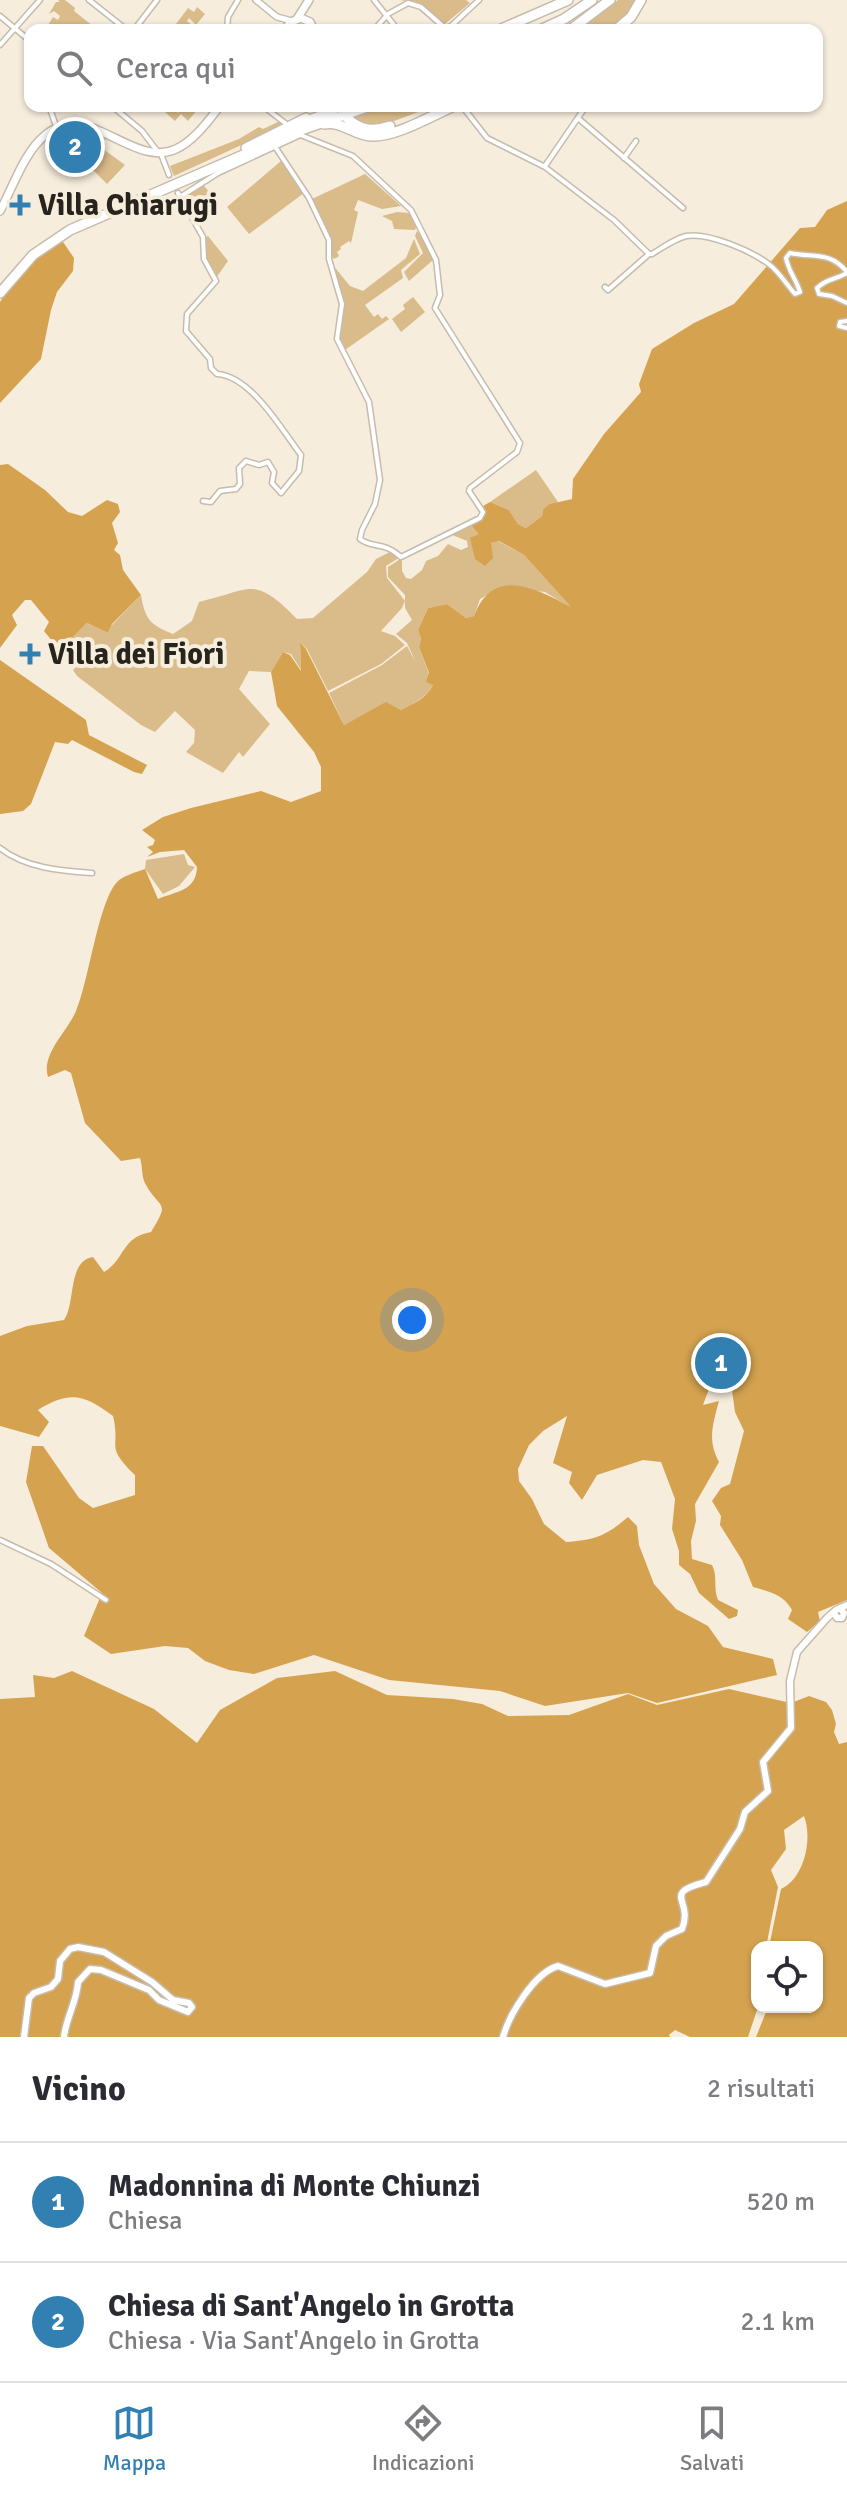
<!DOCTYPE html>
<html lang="it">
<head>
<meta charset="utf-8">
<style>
	body { margin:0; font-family:Signika,sans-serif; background:#f2f2f3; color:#2b2b33 }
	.controls { position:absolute; right:24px; bottom:24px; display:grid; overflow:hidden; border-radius:16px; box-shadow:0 2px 6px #0004 }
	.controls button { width:72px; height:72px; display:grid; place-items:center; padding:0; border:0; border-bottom:2px solid #e1e1e2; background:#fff; color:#2b2b33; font:40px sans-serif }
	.you { position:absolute; left:412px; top:1320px; width:28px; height:28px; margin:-20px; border:6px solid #fff; border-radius:50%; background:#1a73e8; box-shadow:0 0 0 12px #1a73e833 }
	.badge { display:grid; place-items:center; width:52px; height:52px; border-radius:50%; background:#327fb1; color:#fff; font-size:26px; font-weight:700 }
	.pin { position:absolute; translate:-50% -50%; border:4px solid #fff; box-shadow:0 2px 8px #0006 }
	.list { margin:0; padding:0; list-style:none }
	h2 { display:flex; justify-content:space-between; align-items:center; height:104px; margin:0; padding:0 32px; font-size:34px }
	h2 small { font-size:26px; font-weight:400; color:#7c7c81 }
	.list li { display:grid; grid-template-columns:52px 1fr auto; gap:24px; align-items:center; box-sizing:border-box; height:120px; padding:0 32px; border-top:2px solid #e1e1e2 }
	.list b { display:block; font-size:30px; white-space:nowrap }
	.list p { margin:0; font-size:26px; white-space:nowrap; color:#7c7c81 }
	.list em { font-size:26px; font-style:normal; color:#7c7c81 }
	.icon { flex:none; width:44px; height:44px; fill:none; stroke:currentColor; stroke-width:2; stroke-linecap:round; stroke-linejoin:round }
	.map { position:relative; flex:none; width:847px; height:2037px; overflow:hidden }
	.search { position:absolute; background:#fff; box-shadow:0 2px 6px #0004; left:24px; right:24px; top:24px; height:88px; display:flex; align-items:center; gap:20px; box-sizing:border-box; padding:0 28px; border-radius:16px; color:#7c7c81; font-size:30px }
	.sheet { height:344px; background:#fff }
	nav { display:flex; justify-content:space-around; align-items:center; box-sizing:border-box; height:112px; border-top:2px solid #e1e1e2; background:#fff; font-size:22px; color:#7c7c81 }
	nav a { display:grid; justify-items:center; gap:4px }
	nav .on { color:#327fb1 }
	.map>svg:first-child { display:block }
	.green { fill:#dabb8a }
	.forest { fill:#d5a350 }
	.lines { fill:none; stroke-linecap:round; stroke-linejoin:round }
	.minor-casing { stroke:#c6bcad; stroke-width:7 }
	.tertiary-casing { stroke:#c6bcad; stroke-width:8 }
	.secondary-casing { stroke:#c6bcad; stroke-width:9 }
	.primary-casing { stroke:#c6bcad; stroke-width:10 }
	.motorway-casing { stroke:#c6bcad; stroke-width:12 }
	.minor { stroke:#fff; stroke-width:4 }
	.tertiary { stroke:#fff; stroke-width:5 }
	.secondary { stroke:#fff; stroke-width:6 }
	.primary { stroke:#fff; stroke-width:7 }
	.motorway { stroke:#fff; stroke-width:9 }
	.poi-dot { fill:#327fb1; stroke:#f7eddd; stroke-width:3 }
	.labels { text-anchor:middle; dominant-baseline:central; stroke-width:8; stroke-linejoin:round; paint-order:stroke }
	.poi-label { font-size:30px; font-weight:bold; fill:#27231d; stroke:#f7eddd; text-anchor:start }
</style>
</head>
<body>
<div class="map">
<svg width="847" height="2037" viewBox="0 0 847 2037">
	<rect width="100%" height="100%" fill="#f7eddd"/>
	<!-- green -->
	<g class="green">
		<polygon points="58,0 65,0 75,8 74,11 98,30 45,30 53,17 58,20 60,16 54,11 49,14 56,2 60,2"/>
		<polygon points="399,0 466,0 470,3 445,24 417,2"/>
		<path d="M618,0h20c-12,28 -31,30 -58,30z"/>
		<polygon points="197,7 205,14 196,25 189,18 187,21 192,25 188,30 176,24 188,8 194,12"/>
		<polygon points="170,106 178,113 184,106 192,106 197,110 188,121 181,114 175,121 165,112"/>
		<polygon points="380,106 434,106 389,123 367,126 348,115"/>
		<polygon points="280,121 285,125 174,176 170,166 239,139 259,127 263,129"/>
		<polygon points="70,129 85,129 106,137 99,146 125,165 107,184 81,158 85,153 63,131"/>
		<polygon points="281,161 304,193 249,234 227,207"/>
		<polygon points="365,174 401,206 382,209 358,200 354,210 358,212 351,243 349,241 340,247 341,249 337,252 339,256 334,259 332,257 332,241 312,199"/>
		<polygon points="203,185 216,199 200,213 204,218 199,222 183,198"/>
		<polygon points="397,212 409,213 416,227 415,230 394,229 392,221 382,216"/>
		<polygon points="417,231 424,238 433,260 409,281 404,272 423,253 415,236"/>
		<polygon points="208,236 228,261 216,278 206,258 205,238"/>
		<polygon points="414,239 420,254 401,270 403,278 365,305 374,317 378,314 382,319 386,316 389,319 345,350 340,339 344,300 332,264 350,286 363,291 406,258"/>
		<polygon points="413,297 425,312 401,332 392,319 405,309 403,305"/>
		<polygon points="536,470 558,502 543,509 542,516 526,528 518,524 509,510 490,502"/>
		<path d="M471,525l20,18 7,-2 26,14 49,54 -28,-17 -42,-5 -23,12 -6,17 -8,2 -19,-14 -19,4 -10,22 3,9 -2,8 14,38c-7,13 -19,18 -32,25l-15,-7 -42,22 -15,-32 53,-28 25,-19 9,17 -9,-20 -11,-9 16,-14 -7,-12v-13l-17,-18v-10l14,-9v13l4,7 5,1 11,-9 4,-9 12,-5 10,-12 13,6 7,-3 -1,-6 -17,-7z"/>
		<path d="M392,551l8,6 -14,9 1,12 18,23 -3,7 -21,23 14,5 10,9 -24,19 -53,27 -21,-42 -7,-7 1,28 -10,-16 -8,-2 -12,20 -22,-1 -10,18 31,35 -27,33 -4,-5 -16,21 -37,-21 8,-9 1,-13 -20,-19 -20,21 -14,-7 -64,-49 -4,-6 11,-11 -17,-11 7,-12 13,-13 21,10 3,-7 30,-31c4,24 9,30 32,39l19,-13 7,-19c53,-12 54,-28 98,17l16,-1 54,-46 9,-13z"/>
		<polygon points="184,854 188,865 195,867 179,886 163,894 145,869 146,860"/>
	</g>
	<!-- forest -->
	<g class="forest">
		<path d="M847,201v1399l-29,12 2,9 -13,11 -19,-13 4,-9c-9,-16 -22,-18 -39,-23l-11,-27 -22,-35 1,-9 -9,-15 9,-13 9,-4 14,-53 -9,-19 -3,-22 -7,-8 -15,4 -7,19 16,-4c-6,23 -12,39 0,61l-24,42 1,17 -5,20 1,18 20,6c6,11 1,23 6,35l20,10 -1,6 -8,3 -30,-26 -9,-19 -11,-9v-14l-7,-22 3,-30 -14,-37 -18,-2 -46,15 -15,25 -13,-17 3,-11 -19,-9 14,-47 -24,15 -14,14 -11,24 1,12 13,18 12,25 22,18c29,-2 40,-6 62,-25l9,9 2,19 15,39 22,25 32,17 15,21 50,12 4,16 -120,28 -29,-10 -83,13 -45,-15 -111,-11 -75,-25 -60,19 -25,-4 -24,-9 -17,-13 -23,-2 -54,8 -27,-18 18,-43 -53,-45 -23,-66 6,-36h11l36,52 14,10 42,-13v-20c-31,-30 -14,-26 -22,-59 -29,-21 -42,-26 -75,-6l11,12 -10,15 -39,-11v-90l27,-10 37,-6c12,-16 3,-59 29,-63l11,15c21,-12 17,-35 47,-40 20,-32 9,-22 -5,-47 -5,-8 -3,-18 -6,-27l-19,3 -36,-38 -14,-50 -6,-3 -17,7c-7,-23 19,-45 28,-66 13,-30 22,-108 41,-129 6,-6 19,-10 28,-13l13,30c19,-8 38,-8 39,-32l-13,-17 -24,2 -13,5 6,-5 -6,-5 6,-2 2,-5 -13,-10 21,-13 28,-9 70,-17 30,11 30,-11v-24l-7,-15 -37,-46 -6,-34 12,-20 7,3 11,16 -1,-29 6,7 38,76 42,-23 15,8c13,-7 25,-11 32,-25l-7,-3 3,-9 -10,-26 2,-8 -3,-9 10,-22 19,-4 19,14 8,-2c20,-51 62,-27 97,-9l-47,-52 -25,-14 -8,2 2,15 -8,8 -10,-7 -5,-21 9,-4 -8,-9 10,-6 5,-7 -3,-6 7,-4 19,8 9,14 8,4 16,-12 1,-7 7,-5 22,-5 1,-20 31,-45 37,-42 -2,-8 13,-35 42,-26 40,-19 66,-76 15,-1 12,-17z"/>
		<polygon points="61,239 74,258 73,271 57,292 51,310 41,359 0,403 0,302 12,283 35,258"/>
		<polygon points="8,464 45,490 68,512 82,516 107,500 118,504 120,512 112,523 118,543 114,550 120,555 123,570 141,595 112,624 108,633 87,623 74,636 66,651 61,652 44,631 49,622 31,600 25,600 12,615 17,625 0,648 0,465"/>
		<polygon points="0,660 86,720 89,735 147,765 142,774 134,772 72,740 68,744 55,742 31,804 23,811 0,814"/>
		<path d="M72,1671l82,38 43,34 23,-33 57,-32 58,-7 52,24 66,4 29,5 26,12 61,-1 59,-21 29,11 72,-16 62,14 18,-7 17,6 6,8 4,14 -2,8 5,12 8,-2v295h-91l12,-30h49v-60h-48l12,-58c23,-10 32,-50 23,-73l-20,14 2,19 -15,21 7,17 -12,60h-9l1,60 -10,30h-58l-15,-7 -6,5 1,2h-670v-338l35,-2 -2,-22 21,3z"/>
	</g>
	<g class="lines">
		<defs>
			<g id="minor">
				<polyline points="89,0 127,30"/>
				<polyline points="374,0 398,30"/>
				<polyline points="0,16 30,41"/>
				<polyline points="134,30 157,0"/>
				<polyline points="227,30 228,17 238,0"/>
				<polyline points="374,30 388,14 408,3 421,7 445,28 451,26 479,0"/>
				<polyline points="0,45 40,0"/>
				<polyline points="49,106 56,126"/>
				<polyline points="112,106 142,131 158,152"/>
				<polyline points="263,106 285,123"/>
				<path d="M462,106l25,32 58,29 69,53 35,34h3c10,-6 22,-15 34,-18 22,-4 66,15 84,29 9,7 17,20 25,29l5,-2c-4,-13 -12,-22 -14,-34l4,-5c23,5 40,-2 57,19"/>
				<polyline points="579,119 683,208"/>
				<polyline points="47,137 69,162"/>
				<path d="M276,148l33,50 20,42v19l13,45 -5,35 32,63 11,78 -5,24 -13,26 -2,9c13,10 24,2 41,18l79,-39 3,-6 -14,-21 1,-3 47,-36 3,-9 -85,-135 5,-13 -4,-35 -25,-50 -58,-54 -55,-22"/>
				<polyline points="161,154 169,175"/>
				<polyline points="624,158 636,141"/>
				<polyline points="545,166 586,106"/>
				<path d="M178,193l25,44 1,22 12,22 -29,33 -1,17 24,28 1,9 6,6c34,2 65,56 84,81l-2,16 -18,22 -9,-10 2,-11 -6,-10 -9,3 -13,-4 -7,7 1,16 -4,5 -16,2 -9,11 -8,-1"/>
				<polyline points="180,197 218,173 298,136"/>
				<path d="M847,273c-11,7 -18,4 -30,15l2,6 13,2 15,7"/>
				<polyline points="605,287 608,290 649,254"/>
				<polyline points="847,321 840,322 839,326 847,328"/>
				<path d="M0,848c25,20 61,23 92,25"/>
				<polyline points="0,1540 51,1564 106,1600"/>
			</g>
			<polyline id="tertiary" points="256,0 277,17 292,21"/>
			<g id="secondary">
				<polyline points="834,1613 837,1618 842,1618 844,1613 840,1608"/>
				<path d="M24,2037l5,-39 5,-5 17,-6 7,-8 2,-18 10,-12 8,-2 26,5 48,30 21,18 16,3 3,4 -4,5 -29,-12 -10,-10 -48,-20 -11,-1 -12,13c-1,20 -12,35 -14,55"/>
				<path d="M503,2037c6,-22 31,-64 55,-71l47,18 45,-11 6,-27 10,-10 16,-7c12,-30 -22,-35 24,-47l34,-53 5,-17 23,-21 -5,-29 28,-34 -1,-47 7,-29 30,-34 9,-8 11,-5"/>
			</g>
			<g id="primary">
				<polyline points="297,19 309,0"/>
				<polyline points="284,30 291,22 301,18 310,22 314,30"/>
				<path d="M0,211c12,-22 22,-52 39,-70 46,-49 91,29 137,8 18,-8 32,-28 44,-43"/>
			</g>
			<g id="motorway">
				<polyline points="499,30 568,0"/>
				<polyline points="540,30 564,19 592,0"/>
				<polyline points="570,30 610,0"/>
				<polyline points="616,30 631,17 641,0"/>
				<path d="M346,117c13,13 26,15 44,9"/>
				<polyline points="302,123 333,111"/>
				<path d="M324,124c19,-3 29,11 47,12 23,2 62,-21 83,-30"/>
				<polyline points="246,148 306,118"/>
				<polyline points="0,293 33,255 70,230 301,130 370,106"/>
			</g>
		</defs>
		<!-- minor casing -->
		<use href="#minor" class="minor-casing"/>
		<!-- tertiary casing -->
		<use href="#tertiary" class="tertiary-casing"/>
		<!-- secondary casing -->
		<use href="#secondary" class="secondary-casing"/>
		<!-- primary casing -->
		<use href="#primary" class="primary-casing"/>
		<!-- motorway casing -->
		<use href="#motorway" class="motorway-casing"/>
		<!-- minor -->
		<use href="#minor" class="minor"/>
		<!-- tertiary -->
		<use href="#tertiary" class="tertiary"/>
		<!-- secondary -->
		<use href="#secondary" class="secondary"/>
		<!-- primary -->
		<use href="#primary" class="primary"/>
		<!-- motorway -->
		<use href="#motorway" class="motorway"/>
	</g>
	<!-- markers -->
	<g class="poi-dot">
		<path d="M16 193h8v8h8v8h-8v8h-8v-8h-8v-8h8z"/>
		<path d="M26 642h8v8h8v8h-8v8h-8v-8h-8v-8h8z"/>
	</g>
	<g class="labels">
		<!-- poi labels -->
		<g class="poi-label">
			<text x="38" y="205">Villa Chiarugi</text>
			<text x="48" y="654">Villa dei Fiori</text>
		</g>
	</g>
</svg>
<div class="controls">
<button><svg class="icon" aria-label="locate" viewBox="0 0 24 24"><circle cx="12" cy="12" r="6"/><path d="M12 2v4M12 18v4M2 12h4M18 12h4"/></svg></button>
</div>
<div class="you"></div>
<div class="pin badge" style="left:721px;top:1363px">1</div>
<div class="pin badge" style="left:75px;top:147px">2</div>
<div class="search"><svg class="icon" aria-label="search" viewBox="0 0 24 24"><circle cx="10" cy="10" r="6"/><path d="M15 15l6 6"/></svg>Cerca qui</div>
</div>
<section class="sheet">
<h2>Vicino<small>2 risultati</small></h2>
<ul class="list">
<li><span class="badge">1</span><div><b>Madonnina di Monte Chiunzi</b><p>Chiesa</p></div><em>520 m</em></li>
<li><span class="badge">2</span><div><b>Chiesa di Sant'Angelo in Grotta</b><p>Chiesa · Via Sant'Angelo in Grotta</p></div><em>2.1 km</em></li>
</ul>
</section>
<nav>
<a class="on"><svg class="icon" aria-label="map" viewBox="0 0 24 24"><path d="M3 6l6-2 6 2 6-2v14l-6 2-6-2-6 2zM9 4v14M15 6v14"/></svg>Mappa</a>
<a><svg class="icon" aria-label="directions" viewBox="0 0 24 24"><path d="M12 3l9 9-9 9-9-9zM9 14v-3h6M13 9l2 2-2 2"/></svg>Indicazioni</a>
<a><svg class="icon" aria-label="saved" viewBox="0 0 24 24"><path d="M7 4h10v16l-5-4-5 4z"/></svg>Salvati</a>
</nav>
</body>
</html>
